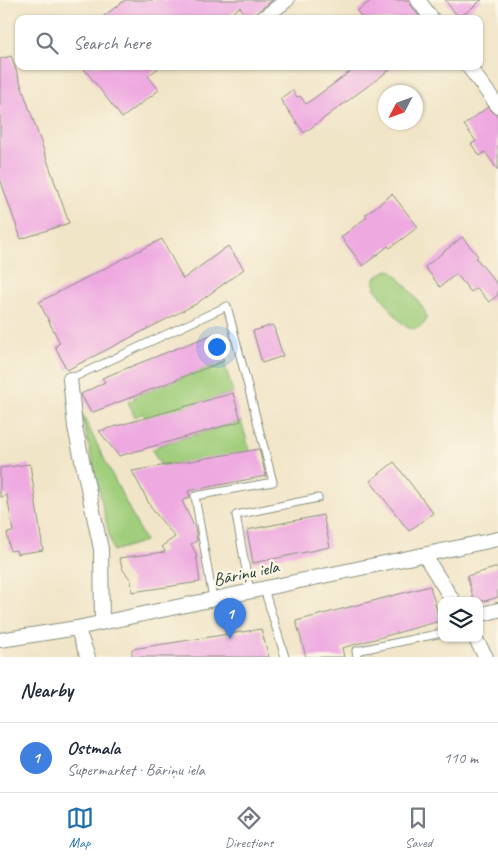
<!DOCTYPE html>
<html lang="en">
<head>
<meta charset="utf-8">
<style>
	body { margin:0; font-family:Caveat,sans-serif; background:#f6f6f7; color:#1f2937 }
	.controls { position:absolute; right:15px; bottom:15px; display:grid; overflow:hidden; border-radius:10px; box-shadow:0 1px 4px #0004 }
	.controls button { width:45px; height:45px; display:grid; place-items:center; padding:0; border:0; border-bottom:1px solid #e0e1e3; background:#fff; color:#1f2937; font:25px sans-serif }
	.compass { position:absolute; left:378px; top:85px; width:45px; height:45px; border-radius:50%; background:#fff; box-shadow:0 1px 4px #0004; rotate:229deg }
	.you { position:absolute; left:216px; top:346px; width:18px; height:18px; margin:-12px; border:4px solid #fff; border-radius:50%; background:#1a73e8; box-shadow:0 0 0 8px #1a73e833 }
	.badge { display:grid; place-items:center; width:32px; height:32px; border-radius:50%; background:#1f6fb2; color:#fff; font-size:16px; font-weight:700 }
	.pin { position:absolute; translate:-50% -41px; filter:drop-shadow(0 1px 2px #0008) }
	.pin::after { content:''; position:absolute; top:26px; width:18px; height:15px; background:inherit; clip-path:polygon(0 0,100% 0,50% 100%) }
	.list { margin:0; padding:0; list-style:none }
	h2 { display:flex; justify-content:space-between; align-items:center; height:65px; margin:0; padding:0 20px; font-size:21px }
	h2 small { font-size:16px; font-weight:400; color:#747a83 }
	.list li { display:grid; grid-template-columns:32px 1fr auto; gap:15px; align-items:center; box-sizing:border-box; height:70px; padding:0 20px; border-top:1px solid #e0e1e3 }
	.list b { display:block; font-size:19px; white-space:nowrap }
	.list p { margin:0; font-size:16px; white-space:nowrap; color:#747a83 }
	.list em { font-size:16px; font-style:normal; color:#747a83 }
	.icon { flex:none; width:28px; height:28px; fill:none; stroke:currentColor; stroke-width:2; stroke-linecap:round; stroke-linejoin:round }
	.map { position:relative; flex:none; width:498px; height:657px; overflow:hidden }
	.search { position:absolute; background:#fff; box-shadow:0 1px 4px #0004; left:15px; right:15px; top:15px; height:55px; display:flex; align-items:center; gap:12px; box-sizing:border-box; padding:0 18px; border-radius:10px; color:#747a83; font-size:19px }
	.sheet { height:135px; background:#fff }
	nav { display:flex; justify-content:space-around; align-items:center; box-sizing:border-box; height:70px; border-top:1px solid #e0e1e3; background:#fff; font-size:14px; color:#747a83 }
	nav a { display:grid; justify-items:center; gap:2px }
	nav .on { color:#1f6fb2 }
	.map>svg:first-child { display:block }
	.green { fill:#a0ce7c; stroke:#608658 }
	.building { fill:#eea9e1 }
	.lines { fill:none; stroke-linecap:round; stroke-linejoin:round }
	.service-casing { stroke:#88917e; stroke-width:9 }
	.minor-casing { stroke:#88917e; stroke-width:16 }
	.service { stroke:#fff; stroke-width:7 }
	.minor { stroke:#fff; stroke-width:14 }
	.labels { text-anchor:middle; dominant-baseline:central; stroke-width:5; stroke-linejoin:round; paint-order:stroke }
	.street-label { font-size:18px; fill:#1f3d34; stroke:#fcf5e5 }
</style>
</head>
<body>
<div class="map">
<svg width="498" height="657" viewBox="0 0 498 657">
	<rect width="100%" height="100%" fill="#fcf5e5"/>
	<filter id="ink" filterUnits="userSpaceOnUse"><feTurbulence type="fractalNoise" baseFrequency=".02" numOctaves="2"/><feDisplacementMap in="SourceGraphic" scale="10" xChannelSelector="R" yChannelSelector="G"/><feConvolveMatrix kernelMatrix="1 2 1 2 8 2 1 2 1" color-interpolation-filters="sRGB"/></filter>
	<filter id="wash" filterUnits="userSpaceOnUse"><feTurbulence type="fractalNoise" baseFrequency=".0096" numOctaves="4" result="noise"/><feDisplacementMap in="SourceGraphic" scale="20" xChannelSelector="R" yChannelSelector="G"/><feGaussianBlur stdDeviation="1.12" result="paint"/><feColorMatrix in="noise" values="0 0 0 0 0 0 0 0 0 0 0 0 0 0 0 0 0 1.4 0 .05"/><feComposite in="paint" operator="in"/></filter>
	<g filter="url(#wash)">
		<rect width="100%" height="100%" fill="#f1e5c8"/>
		<!-- green -->
		<g class="green">
			<path d="M391,270c6,4 31,35 34,42 6,13 -11,22 -21,13 -11,-10 -19,-25 -29,-36l-1,-5v-5l11,-8z"/>
			<polygon points="224,361 233,393 146,419 143,413 135,417 128,402 135,399 134,396"/>
			<polygon points="81,412 145,541 113,551"/>
			<polygon points="241,421 250,451 168,467 166,464 161,466 152,450 159,446 159,445"/>
		</g>
		<g id="blocks">
			<!-- building -->
			<g class="building">
				<polygon points="125,0 273,0 257,12 251,19 248,19 240,7 224,19 100,19"/>
				<polygon points="372,0 409,0 411,5 421,19 363,19 357,11"/>
				<polygon points="445,0 482,0 459,18"/>
				<polygon points="11,56 69,223 21,239 0,179 0,59"/>
				<polygon points="82,66 161,66 148,76 159,90 122,118"/>
				<polygon points="358,66 395,66 304,133 280,99 292,90 297,97 300,96 306,104"/>
				<polygon points="488,107 498,117 498,170 485,152 480,156 471,144 476,141 464,125"/>
				<polygon points="392,194 418,227 390,248 388,246 363,266 341,237 367,217 365,215"/>
				<polygon points="462,237 478,256 476,258 498,285 498,295 489,302 477,288 471,292 456,274 440,287 425,267"/>
				<polygon points="162,239 183,279 228,246 244,269 196,304 67,370 55,346 60,343 39,302"/>
				<polygon points="273,325 283,356 262,363 253,331"/>
				<polygon points="213,334 224,361 91,413 81,394 105,382 102,378"/>
				<polygon points="233,393 241,421 119,456 99,431"/>
				<polygon points="259,449 266,476 188,491 190,497 182,501 195,528 197,541 191,544 196,554 200,582 132,592 131,580 123,570 119,558 165,552 162,546 175,537 152,509 132,471"/>
				<polygon points="394,462 433,513 409,531 370,481"/>
				<polygon points="30,464 43,550 17,554 16,550 10,551 7,533 13,532 7,495 0,497 0,468"/>
				<polygon points="323,515 330,547 253,563 247,530"/>
				<polygon points="498,567 498,597 485,601 474,601 467,576"/>
				<polygon points="430,586 440,621 342,648 344,657 306,657 296,621"/>
				<polygon points="261,629 269,657 132,657 132,649"/>
			</g>
		</g>
	</g>
	<g filter="url(#ink)">
		<use href="#blocks" fill-opacity="0" stroke="#88917e" stroke-width="1"/>
		<g class="lines">
			<defs>
				<g id="service">
					<polyline points="70,379 227,306 273,482 195,496 213,599"/>
					<polyline points="264,589 285,657"/>
					<polyline points="250,592 236,515 318,498"/>
					<polyline points="357,657 356,651 442,633"/>
				</g>
				<g id="minor">
					<polyline points="418,0 432,19"/>
					<polyline points="262,19 287,0"/>
					<polyline points="468,66 498,106"/>
					<polyline points="70,379 75,427 101,549 102,622"/>
					<polyline points="425,556 453,601"/>
					<polyline points="479,615 498,610"/>
					<polyline points="77,628 88,657"/>
					<polyline points="475,638 486,657"/>
					<polyline points="0,640 77,628 498,539"/>
				</g>
			</defs>
			<!-- service casing -->
			<use href="#service" class="service-casing"/>
			<!-- minor casing -->
			<use href="#minor" class="minor-casing"/>
			<!-- service -->
			<use href="#service" class="service"/>
			<!-- minor -->
			<use href="#minor" class="minor"/>
		</g>
	</g>
	<g class="labels">
		<!-- street labels -->
		<g class="street-label">
			<text transform="translate(246 573) rotate(-12)">Bāriņu iela</text>
		</g>
	</g>
</svg>
<div class="controls">
<button><svg class="icon" aria-label="layers" viewBox="0 0 24 24"><path d="M12 4l9 5-9 5-9-5zM3 14l9 5 9-5"/></svg></button>
</div>
<svg class="compass" viewBox="-18 -18 36 36"><path d="M0-13l5 13h-10z" fill="#e53935"/><path d="M0 13l5-13h-10z" fill="#747a83"/></svg>
<div class="you"></div>
<div class="pin badge" style="left:230px;top:639px;background:#3f7fe0">1</div>
<div class="search"><svg class="icon" aria-label="search" viewBox="0 0 24 24"><circle cx="10" cy="10" r="6"/><path d="M15 15l6 6"/></svg>Search here</div>
</div>
<section class="sheet">
<h2>Nearby<small></small></h2>
<ul class="list">
<li><span class="badge" style="background:#3f7fe0">1</span><div><b>Ostmala</b><p>Supermarket · Bāriņu iela</p></div><em>110 m</em></li>
</ul>
</section>
<nav>
<a class="on"><svg class="icon" aria-label="map" viewBox="0 0 24 24"><path d="M3 6l6-2 6 2 6-2v14l-6 2-6-2-6 2zM9 4v14M15 6v14"/></svg>Map</a>
<a><svg class="icon" aria-label="directions" viewBox="0 0 24 24"><path d="M12 3l9 9-9 9-9-9zM9 14v-3h6M13 9l2 2-2 2"/></svg>Directions</a>
<a><svg class="icon" aria-label="saved" viewBox="0 0 24 24"><path d="M7 4h10v16l-5-4-5 4z"/></svg>Saved</a>
</nav>
</body>
</html>
